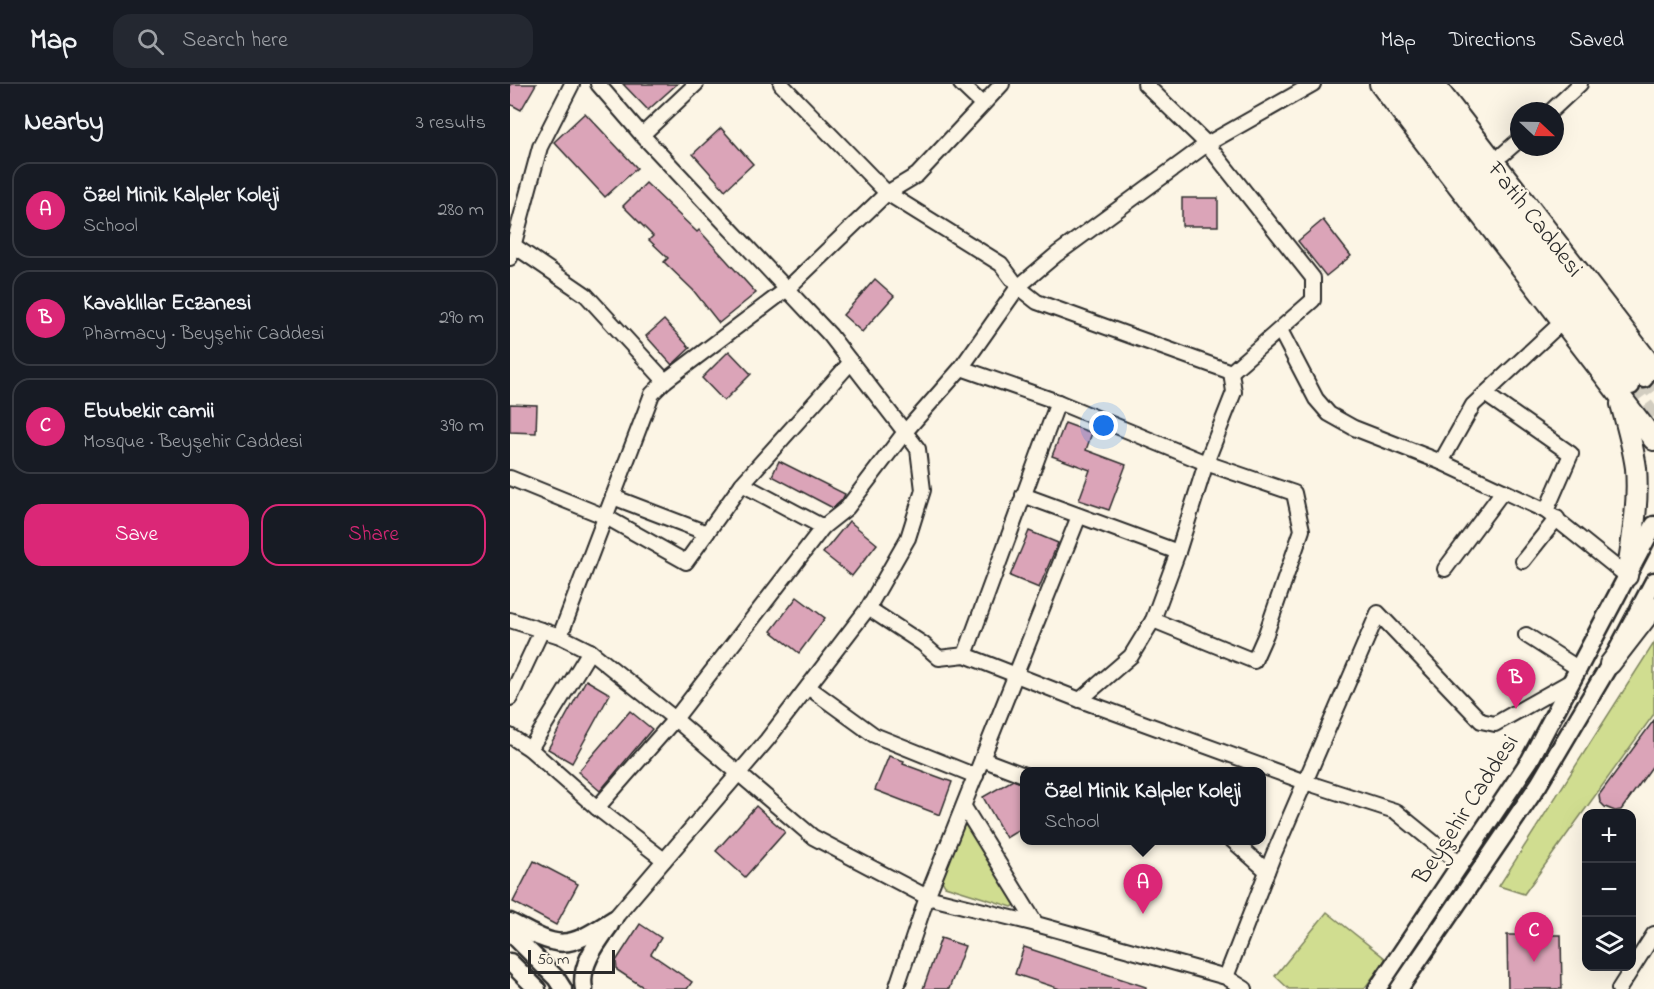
<!DOCTYPE html>
<html lang="en">
<head>
<meta charset="utf-8">
<style>
	body { margin:0; font-family:"Indie Flower",sans-serif; background:#242831; color:#f1f3f6 }
	.controls { position:absolute; right:18px; bottom:18px; display:grid; overflow:hidden; border-radius:12px; box-shadow:0 6px 24px #0002 }
	.controls button { width:54px; height:54px; display:grid; place-items:center; padding:0; border:0; border-bottom:2px solid #363941; background:#171b24; color:#f1f3f6; font:30px sans-serif }
	.compass { position:absolute; left:1000px; top:18px; width:54px; height:54px; border-radius:50%; background:#171b24; box-shadow:0 6px 24px #0002; rotate:112deg }
	.scale { position:absolute; left:18px; bottom:15px; width:87px; box-sizing:border-box; padding-left:6px; border:3px solid #2b2b2b; border-top:0; font-size:16px; line-height:21px; white-space:nowrap; color:#2b2b2b; -webkit-text-stroke:4px #fcf5e5; paint-order:stroke }
	.you { position:absolute; left:594px; top:342px; width:21px; height:21px; margin:-15px; border:4px solid #fff; border-radius:50%; background:#1a73e8; box-shadow:0 0 0 9px #1a73e833 }
	.badge { display:grid; place-items:center; width:39px; height:39px; border-radius:50%; background:#db2777; color:#fff; font-size:20px; font-weight:700 }
	.pin { position:absolute; translate:-50% -50px; filter:drop-shadow(0 2px 3px #0008) }
	.pin::after { content:''; position:absolute; top:32px; width:21px; height:18px; background:inherit; clip-path:polygon(0 0,100% 0,50% 100%) }
	.popup { position:absolute; left:510px; top:683px; width:246px; height:78px; box-sizing:border-box; display:grid; place-content:center; border-radius:12px; background:#171b24; filter:drop-shadow(0 2px 4px #0005); font-size:20px; white-space:nowrap; color:#9ea1a6 }
	.popup b { font-size:22px; color:#f1f3f6 }
	.popup::after { content:''; position:absolute; left:50%; top:100%; margin-left:-12px; border:12px solid transparent; border-top-color:#171b24 }
	.list { margin:0; padding:0; list-style:none }
	h2 { display:flex; justify-content:space-between; align-items:center; height:78px; margin:0; padding:0 24px; font-size:26px }
	h2 small { font-size:20px; font-weight:400; color:#9ea1a6 }
	.list li { display:grid; grid-template-columns:39px 1fr auto; gap:18px; align-items:center; box-sizing:border-box; height:96px; margin:0 12px 12px; padding:0 12px; border:2px solid #363941; border-radius:18px }
	.list b { display:block; font-size:22px; white-space:nowrap }
	.list p { margin:0; font-size:20px; white-space:nowrap; color:#9ea1a6 }
	.list em { font-size:20px; font-style:normal; color:#9ea1a6 }
	.actions { display:flex; gap:12px; padding:18px 24px }
	.actions a { flex:1; padding:14px 0; border:2px solid #db2777; border-radius:18px; text-align:center; font-size:21px; color:#db2777 }
	.actions .main { background:#db2777; color:#fff }
	.icon { flex:none; width:33px; height:33px; fill:none; stroke:currentColor; stroke-width:2; stroke-linecap:round; stroke-linejoin:round }
	.map { position:relative; flex:none; width:1144px; height:905px; overflow:hidden }
	header { display:flex; align-items:center; gap:36px; box-sizing:border-box; height:84px; padding:0 30px; background:#171b24; border-bottom:2px solid #363941 }
	header strong { font-size:28px }
	nav { display:flex; gap:33px; margin-inline-start:auto; font-size:21px }
	.search { width:420px; height:54px; background:#242831; display:flex; align-items:center; gap:15px; box-sizing:border-box; padding:0 21px; border-radius:18px; color:#9ea1a6; font-size:22px }
	main { display:flex }
	aside { flex:1; background:#171b24 }
	.map>svg:first-child { display:block }
	.green { fill:#d0dd90; stroke:#7e845e; stroke-width:1.5 }
	.building { fill:#dba4b8; stroke:#2b2b2b; stroke-width:1.5 }
	.lines { fill:none; stroke-linecap:round; stroke-linejoin:round }
	.major-tunnel { stroke:#d2cdc0; stroke-width:16; stroke-dasharray:16 8; stroke-linecap:butt }
	.minor-casing { stroke:#2b2b2b; stroke-width:18 }
	.major-casing { stroke:#2b2b2b; stroke-width:21 }
	.highway-casing { stroke:#2b2b2b; stroke-width:24 }
	.minor { stroke:#fcf5e5; stroke-width:14 }
	.major { stroke:#fcf5e5; stroke-width:16 }
	.highway { stroke:#fcf5e5; stroke-width:20 }
	.labels { text-anchor:middle; dominant-baseline:central; stroke-width:4.5; stroke-linejoin:round; paint-order:stroke }
	.street-label { font-size:24px; fill:#2b2b2b; stroke:#fcf5e5 }
</style>
</head>
<body>
<header>
<strong>Map</strong>
<div class="search"><svg class="icon" aria-label="search" viewBox="0 0 24 24"><circle cx="10" cy="10" r="6"/><path d="M15 15l6 6"/></svg>Search here</div>
<nav><a>Map</a><a>Directions</a><a>Saved</a></nav>
</header>
<main>
<aside>
<h2>Nearby<small>3 results</small></h2>
<ul class="list">
<li><span class="badge">A</span><div><b>Özel Minik Kalpler Koleji</b><p>School</p></div><em>280 m</em></li>
<li><span class="badge">B</span><div><b>Kavaklılar Eczanesi</b><p>Pharmacy · Beyşehir Caddesi</p></div><em>290 m</em></li>
<li><span class="badge">C</span><div><b>Ebubekir camii</b><p>Mosque · Beyşehir Caddesi</p></div><em>390 m</em></li>
</ul>
<div class="actions"><a class="main">Save</a><a>Share</a></div>
</aside>
<div class="map">
<svg width="1144" height="905" viewBox="0 0 1144 905">
	<rect width="100%" height="100%" fill="#fcf5e5"/>
	<filter id="ink" filterUnits="userSpaceOnUse"><feTurbulence type="fractalNoise" baseFrequency=".0167" numOctaves="2"/><feDisplacementMap in="SourceGraphic" scale="12" xChannelSelector="R" yChannelSelector="G"/><feConvolveMatrix kernelMatrix="1 2 1 2 8 2 1 2 1" color-interpolation-filters="sRGB"/></filter>
	<g filter="url(#ink)">
		<!-- green -->
		<g class="green">
			<polygon points="1144,559 1144,630 1014,810 989,802"/>
			<polygon points="453,741 461,741 509,819 502,823 435,802 430,793"/>
			<polygon points="817,828 876,875 854,905 779,905 765,892"/>
		</g>
		<!-- building -->
		<g class="building">
			<polygon points="0,0 26,0 11,26 0,20"/>
			<polygon points="113,0 167,0 138,26"/>
			<polygon points="75,29 127,84 95,113 44,58"/>
			<polygon points="211,44 243,80 215,106 183,70"/>
			<polygon points="136,99 187,148 189,146 246,209 209,239 183,206 154,178 158,174 139,156 143,152 113,122"/>
			<rect x="672" y="114" width="36" height="28"/>
			<polygon points="813,136 841,172 816,192 788,157"/>
			<polygon points="365,195 384,212 352,248 333,231"/>
			<polygon points="154,236 180,264 162,281 136,252"/>
			<polygon points="219,267 241,290 214,317 192,294"/>
			<polygon points="0,320 27,321 26,349 0,348"/>
			<polygon points="555,339 582,349 576,366 616,381 599,426 569,416 580,386 542,372"/>
			<polygon points="269,377 335,410 332,416 323,424 262,392"/>
			<polygon points="339,437 367,460 342,492 313,469"/>
			<polygon points="519,447 548,459 529,504 500,492"/>
			<polygon points="287,513 315,534 289,569 261,547"/>
			<polygon points="76,596 100,610 62,679 38,665"/>
			<polygon points="120,627 142,645 90,707 68,688"/>
			<polygon points="1144,636 1144,680 1111,726 1105,727 1095,723 1090,718 1089,711"/>
			<polygon points="379,672 394,677 393,680 442,698 430,731 365,706"/>
			<polygon points="503,696 511,699 514,705 514,743 496,754 473,713"/>
			<polygon points="246,722 275,748 235,793 206,767"/>
			<polygon points="24,777 68,800 46,841 3,818"/>
			<polygon points="130,840 151,854 141,870 182,898 177,905 136,905 107,886 106,877"/>
			<polygon points="997,851 1051,851 1052,905 998,905"/>
			<polygon points="431,854 455,862 439,905 413,905"/>
			<polygon points="514,863 636,903 636,905 550,905 505,890"/>
		</g>
		<g class="lines">
			<!-- major-tunnel -->
			<g class="major-tunnel">
				<polyline points="1134,295 1144,308"/>
				<polyline points="1121,302 1144,333"/>
			</g>
			<defs>
				<g id="minor">
					<polyline points="88,0 132,51 320,251 408,365 413,406 398,454 358,524 257,656 104,835"/>
					<polyline points="271,0 377,109 491,180 508,203 527,218 721,288 803,216 803,194 697,60 635,0"/>
					<polyline points="451,0 472,20"/>
					<polyline points="1041,27 1070,0"/>
					<polyline points="132,51 186,0"/>
					<polyline points="993,70 1009,56"/>
					<polyline points="3,161 76,211 155,297"/>
					<polyline points="0,174 30,63 62,0"/>
					<polyline points="770,246 806,315 819,330 844,344 931,378 1036,427 1117,492"/>
					<polyline points="451,284 548,318 696,379 784,409 792,446 756,550 744,577 643,536"/>
					<polyline points="975,310 1061,370 1036,427"/>
					<polyline points="931,378 963,321 1053,237"/>
					<polyline points="0,394 96,433 176,478 232,400 341,278"/>
					<polyline points="232,400 313,443 337,424 395,348 451,284 508,203 547,170 697,60 803,0"/>
					<polyline points="513,411 668,468"/>
					<polyline points="103,413 197,449"/>
					<polyline points="1013,477 1047,434"/>
					<polyline points="935,485 993,407"/>
					<polyline points="358,524 413,560 429,574 455,571 570,616 795,698 885,727 950,780"/>
					<polyline points="0,536 50,552 80,567 165,635 303,753 417,813 526,840"/>
					<polyline points="1016,551 1069,585"/>
					<polyline points="50,552 142,310 155,297 277,205 377,109 407,91 492,0"/>
					<polyline points="455,571 548,318"/>
					<polyline points="298,603 364,651 466,692"/>
					<polyline points="0,614 32,546"/>
					<polyline points="570,616 621,572 643,536 668,468 696,379 724,308 721,288"/>
					<polyline points="0,652 20,665 87,724 154,776"/>
					<polyline points="20,665 80,567"/>
					<polyline points="472,675 514,691"/>
					<polyline points="454,723 526,840 716,893 735,905"/>
					<polyline points="87,724 165,635 313,443"/>
					<polyline points="722,756 757,787"/>
					<polyline points="716,893 763,772 868,529 971,637 985,640 1063,596"/>
					<polyline points="386,905 417,813 569,432"/>
					<polyline points="1109,905 1144,850"/>
				</g>
				<g id="major">
					<polyline points="889,0 1121,302"/>
					<polyline points="906,0 965,79 1134,295"/>
					<path d="M0,838c51,27 54,29 104,-3"/>
					<polyline points="0,848 46,894 53,905"/>
					<polyline points="0,878 27,905"/>
					<path d="M74,905c-5,-23 13,-46 26,-64"/>
					<polyline points="867,905 1020,676 1144,441"/>
					<polyline points="889,905 1029,700 1100,580 1144,497"/>
				</g>
				<g id="highway">
					<polyline points="870,0 1144,356"/>
					<polyline points="924,0 1144,285"/>
					<path d="M1111,320c6,21 12,42 15,64 3,36 -4,72 -9,108"/>
					<polyline points="1100,580 1144,523"/>
				</g>
			</defs>
			<!-- minor casing -->
			<use href="#minor" class="minor-casing"/>
			<!-- major casing -->
			<use href="#major" class="major-casing"/>
			<!-- highway casing -->
			<use href="#highway" class="highway-casing"/>
			<!-- minor -->
			<use href="#minor" class="minor"/>
			<!-- major -->
			<use href="#major" class="major"/>
			<!-- highway -->
			<use href="#highway" class="highway"/>
		</g>
	</g>
	<g class="labels">
		<!-- street labels -->
		<g class="street-label">
			<text transform="translate(1024 136) rotate(52)">Fatih Caddesi</text>
			<text transform="translate(957 726) rotate(-57)">Beyşehir Caddesi</text>
		</g>
	</g>
</svg>
<div class="controls">
<button>+</button>
<button>−</button>
<button><svg class="icon" aria-label="layers" viewBox="0 0 24 24"><path d="M12 4l9 5-9 5-9-5zM3 14l9 5 9-5"/></svg></button>
</div>
<svg class="compass" viewBox="-18 -18 36 36"><path d="M0-13l5 13h-10z" fill="#e53935"/><path d="M0 13l5-13h-10z" fill="#9ea1a6"/></svg>
<div class="scale">50 m</div>
<div class="you"></div>
<div class="pin badge" style="left:633px;top:830px">A</div>
<div class="popup"><b>Özel Minik Kalpler Koleji</b>School</div>
<div class="pin badge" style="left:1006px;top:625px">B</div>
<div class="pin badge" style="left:1024px;top:878px">C</div>
</div>
</main>
</body>
</html>
